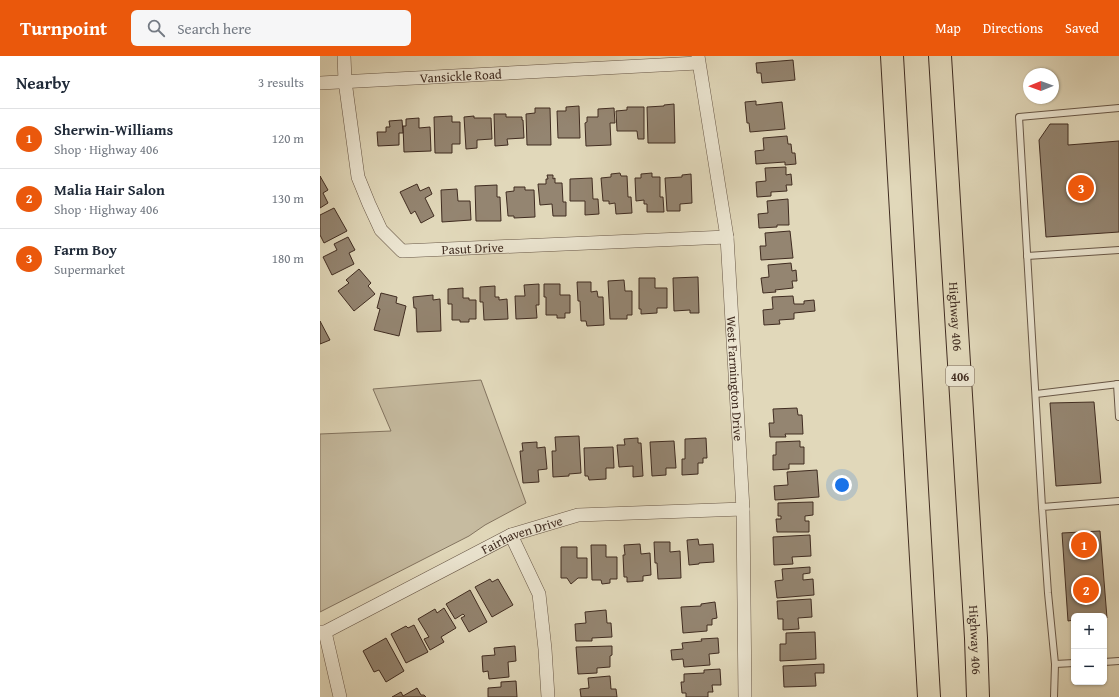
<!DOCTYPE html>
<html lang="en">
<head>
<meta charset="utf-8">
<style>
	body { margin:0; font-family:"Gentium Book Plus",serif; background:#f6f6f7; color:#1f2937 }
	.controls { position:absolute; right:12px; bottom:12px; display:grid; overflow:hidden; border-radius:6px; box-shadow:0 1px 3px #0004 }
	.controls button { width:36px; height:36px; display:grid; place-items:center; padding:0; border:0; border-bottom:1px solid #e0e1e3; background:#fff; color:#1f2937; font:20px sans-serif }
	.compass { position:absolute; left:703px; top:12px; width:36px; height:36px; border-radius:50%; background:#fff; box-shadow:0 1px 3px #0004; rotate:269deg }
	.you { position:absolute; left:522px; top:429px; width:14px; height:14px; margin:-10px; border:3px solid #fff; border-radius:50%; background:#1a73e8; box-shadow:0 0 0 6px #1a73e833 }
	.badge { display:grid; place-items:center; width:26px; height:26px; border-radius:50%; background:#ea580c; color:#fff; font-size:13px; font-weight:700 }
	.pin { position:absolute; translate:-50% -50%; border:2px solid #fff; box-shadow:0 1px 4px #0006 }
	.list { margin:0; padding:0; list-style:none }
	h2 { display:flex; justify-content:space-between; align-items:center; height:52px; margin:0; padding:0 16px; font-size:17px }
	h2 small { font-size:13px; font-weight:400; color:#747a83 }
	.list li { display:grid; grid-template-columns:26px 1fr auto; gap:12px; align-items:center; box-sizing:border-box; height:60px; padding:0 16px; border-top:1px solid #e0e1e3 }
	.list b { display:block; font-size:15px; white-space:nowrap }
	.list p { margin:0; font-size:13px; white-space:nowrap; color:#747a83 }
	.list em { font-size:13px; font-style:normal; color:#747a83 }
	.icon { flex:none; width:22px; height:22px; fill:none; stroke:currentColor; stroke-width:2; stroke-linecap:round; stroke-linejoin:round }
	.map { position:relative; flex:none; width:799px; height:641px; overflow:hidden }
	header { display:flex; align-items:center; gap:24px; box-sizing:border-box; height:56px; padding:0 20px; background:#ea580c; color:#fff }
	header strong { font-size:19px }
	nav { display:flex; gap:22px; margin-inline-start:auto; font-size:14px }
	.search { width:280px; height:36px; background:#f6f6f7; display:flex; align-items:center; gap:10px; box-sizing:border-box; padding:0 14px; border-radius:6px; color:#747a83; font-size:15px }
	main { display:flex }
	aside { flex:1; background:#fff }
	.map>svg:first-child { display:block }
	.green { fill:#c6bba0; stroke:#837460 }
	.building { fill:#948571; stroke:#402c21 }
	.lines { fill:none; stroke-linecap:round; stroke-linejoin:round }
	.service-casing { stroke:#685747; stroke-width:8 }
	.minor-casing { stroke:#685747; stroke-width:14 }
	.motorway-casing { stroke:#402c21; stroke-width:24 }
	.service { stroke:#ece6d2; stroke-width:6 }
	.minor { stroke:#ece6d2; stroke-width:13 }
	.motorway { stroke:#e1d8ba; stroke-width:22 }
	.labels { text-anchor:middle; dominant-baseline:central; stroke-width:3; stroke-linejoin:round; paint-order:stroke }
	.shield { fill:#ece6d2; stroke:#746456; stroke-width:1 }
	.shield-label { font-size:12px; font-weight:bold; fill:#402c21 }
	.street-label { font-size:13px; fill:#402c21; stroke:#ece6d2 }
</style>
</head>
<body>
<header>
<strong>Turnpoint</strong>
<div class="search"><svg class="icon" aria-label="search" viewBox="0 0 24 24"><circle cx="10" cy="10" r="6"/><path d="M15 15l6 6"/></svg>Search here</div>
<nav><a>Map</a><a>Directions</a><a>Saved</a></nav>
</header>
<main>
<aside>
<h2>Nearby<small>3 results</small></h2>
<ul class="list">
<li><span class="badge">1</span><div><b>Sherwin-Williams</b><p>Shop · Highway 406</p></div><em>120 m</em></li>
<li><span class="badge">2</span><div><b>Malia Hair Salon</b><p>Shop · Highway 406</p></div><em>130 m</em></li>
<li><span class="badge">3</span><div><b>Farm Boy</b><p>Supermarket</p></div><em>180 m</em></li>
</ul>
</aside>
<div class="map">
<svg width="799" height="641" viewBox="0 0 799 641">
	<rect width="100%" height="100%" fill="#e1d8ba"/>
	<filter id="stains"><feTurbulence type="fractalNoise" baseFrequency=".005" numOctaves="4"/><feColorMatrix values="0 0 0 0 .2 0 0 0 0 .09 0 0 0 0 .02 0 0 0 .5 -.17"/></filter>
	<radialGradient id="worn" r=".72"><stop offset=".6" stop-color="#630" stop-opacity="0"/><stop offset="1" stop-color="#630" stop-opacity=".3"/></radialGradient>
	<!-- green -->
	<polygon class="green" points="161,324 206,447 165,469 149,480 0,556 0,378 71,375 53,333"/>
	<!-- building -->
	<g class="building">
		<polygon points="473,4 475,24 442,27 441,17 437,17 436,7"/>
		<polygon points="436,45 436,49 462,46 465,73 430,76 429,67 427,67 425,46"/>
		<polygon points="354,48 355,87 328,87 327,51 344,50 344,49"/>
		<polygon points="259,50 260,82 238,82 237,55 246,55 246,51"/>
		<polygon points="307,51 324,51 324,83 318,83 317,75 297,75 296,55 307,54"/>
		<polygon points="215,52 230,52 231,89 207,89 206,58 215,57"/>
		<polygon points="294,52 295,67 290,67 291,89 266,90 265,67 267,66 267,61 278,61 278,53"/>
		<polygon points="174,58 186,58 186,61 202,61 202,64 203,64 204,82 187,83 188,89 175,90"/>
		<polygon points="132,60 132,66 140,66 140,88 132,88 132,97 115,97 114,61"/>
		<polygon points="154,60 154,62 171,62 172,83 157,84 157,92 146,93 144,61"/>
		<polygon points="99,62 99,72 110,71 111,95 84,96 83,70 86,70 86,63"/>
		<polygon points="82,64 83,77 79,77 79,89 58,90 57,76 66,76 66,71 70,71 69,65"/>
		<polygon points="730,68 748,68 748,89 799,85 799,176 726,181 719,84"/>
		<polygon points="467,80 468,88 471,88 472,97 475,97 476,108 465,109 465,106 436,108 435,95 444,94 443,82"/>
		<polygon points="466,111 466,119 471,118 472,129 466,129 467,135 451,136 451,140 437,141 436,126 446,125 445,112"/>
		<polygon points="300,117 301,120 307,120 308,141 311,141 312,157 296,158 295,147 289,148 289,145 283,145 281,122 291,121 291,118"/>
		<polygon points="332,117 332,121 340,121 340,141 343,141 344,156 327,156 327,148 324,148 324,144 316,145 315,122 321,122 321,118"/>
		<polygon points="371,118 372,147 360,148 360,155 347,155 345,122 362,121 362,119"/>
		<polygon points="227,119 233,119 233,123 235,122 235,127 242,127 243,146 246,146 246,160 233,160 232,148 220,149 218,128 226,128 226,123 228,123"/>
		<polygon points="0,120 8,134 3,137 8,147 0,152"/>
		<polygon points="272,122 273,143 278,143 279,158 265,159 265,145 250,145 250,123"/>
		<polygon points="97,128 100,135 109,131 112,138 105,142 114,160 101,167 95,155 91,158 80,136"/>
		<polygon points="177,129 177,141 180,141 181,165 156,165 155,130"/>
		<polygon points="194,131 205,131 205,134 214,134 215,161 194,162 194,160 188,160 186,136 194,135"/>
		<polygon points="137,133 138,145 150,145 151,164 122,166 121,134"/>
		<polygon points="468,143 469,169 457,169 457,171 439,172 438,158 448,157 447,145"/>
		<polygon points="14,152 27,175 4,187 0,179 0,159"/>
		<polygon points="470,175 473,202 441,204 440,190 446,190 445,177"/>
		<polygon points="28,181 35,194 29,197 34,208 12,219 3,201 17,194 14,188"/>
		<polygon points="471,207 472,215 476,214 477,225 472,225 473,232 455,234 456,236 443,237 441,222 449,221 448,209"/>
		<polygon points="39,213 51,227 48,230 55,238 34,255 18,235 29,227 26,224"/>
		<polygon points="378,221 379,257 370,257 370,254 354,255 353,222"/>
		<polygon points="319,222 335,222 335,232 347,232 347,252 337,252 337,257 321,258 321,253 319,253"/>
		<polygon points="304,224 305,235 312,235 312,259 307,259 307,263 290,263 288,225"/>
		<polygon points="257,226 271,226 271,236 277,235 278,241 283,241 284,269 267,270 266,265 261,265 260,245 258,245"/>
		<polygon points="219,228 219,249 216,249 217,262 196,263 195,240 205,240 204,229"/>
		<polygon points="224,228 240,228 240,239 250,239 250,257 245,257 245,262 237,262 237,259 226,259 226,241 224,241"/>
		<polygon points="175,230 175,241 179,241 179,244 187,243 188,263 164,264 163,246 160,246 160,231"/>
		<polygon points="143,232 143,242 149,242 149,244 156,244 156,263 149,263 149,266 140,266 140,264 132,264 132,248 128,248 128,233"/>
		<polygon points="61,237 77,241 76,247 86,250 79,280 54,274 60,253 57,252"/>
		<polygon points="113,239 113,244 120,243 121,275 97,276 96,252 94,252 93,241"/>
		<polygon points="473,240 474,248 484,248 484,245 494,244 495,255 474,257 474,263 459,264 460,268 444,269 443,254 453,253 452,241"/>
		<polygon points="0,265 10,284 0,288"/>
		<polygon points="774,346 781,427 736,430 730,347"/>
		<polygon points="477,352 478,359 482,359 483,378 465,378 466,381 450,381 449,367 454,367 453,353"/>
		<polygon points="259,380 261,417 249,418 249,420 233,421 232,395 236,395 235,381"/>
		<polygon points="318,382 318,387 321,387 323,420 313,421 313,410 299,411 297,389 305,389 304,383"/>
		<polygon points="386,382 387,402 383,402 383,407 378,407 378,418 362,419 362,403 365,403 365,383"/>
		<polygon points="354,385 356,412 346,412 346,419 332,420 330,386"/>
		<polygon points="480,385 480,391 484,391 484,408 469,408 469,413 453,414 453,399 456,399 456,386"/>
		<polygon points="217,386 217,392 225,391 227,413 218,414 219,426 203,427 200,395 203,395 202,387"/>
		<polygon points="293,391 294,412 286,412 286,423 269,424 268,420 265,420 264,392"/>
		<polygon points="497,414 499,441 455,444 454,430 468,429 467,416"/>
		<polygon points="493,446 493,459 485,460 485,465 489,465 489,476 457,476 456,463 461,463 461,460 458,460 458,447"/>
		<polygon points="780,475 787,562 784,562 784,560 754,560 754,564 748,565 742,477"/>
		<polygon points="490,479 491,500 472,501 473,508 454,509 453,481"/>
		<polygon points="378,483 379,489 393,488 394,506 379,507 379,508 369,509 367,484"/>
		<polygon points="334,486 350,486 350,496 360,495 361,522 338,523 337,507 335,507"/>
		<polygon points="320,488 321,498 330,497 331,519 323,520 323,525 307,526 307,521 304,521 303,499 305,499 304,489"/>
		<polygon points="271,489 286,489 286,501 297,501 297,523 290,523 290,527 282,528 281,524 272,524"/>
		<polygon points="241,491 257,491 257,502 267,502 267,522 258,522 251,528 247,522 241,522"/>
		<polygon points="490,511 490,517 483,518 483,524 493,523 494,539 457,542 455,525 463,524 462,513"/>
		<polygon points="170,523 172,526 178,523 193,549 172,561 155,531"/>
		<polygon points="150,534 167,566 149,576 141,562 145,560 143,558 135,563 126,548"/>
		<polygon points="491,543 492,561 478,562 479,573 463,574 463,563 458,563 457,545"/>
		<polygon points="395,546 397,562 392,563 392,569 387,569 387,575 363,577 361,551 381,550 381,548"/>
		<polygon points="124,552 136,572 121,581 124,586 110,594 104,583 109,581 98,563 115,553 117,557"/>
		<polygon points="286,554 287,567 291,567 292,581 272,582 272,585 256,585 255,568 266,567 265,556"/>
		<polygon points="94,569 108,596 86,607 71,578 86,570 88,572"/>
		<polygon points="495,576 496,603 460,605 460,588 466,588 466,577"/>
		<polygon points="66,582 84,615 66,626 59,614 54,616 43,595"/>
		<polygon points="398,582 399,597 389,598 390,609 364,611 363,603 352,604 351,594 363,593 362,587 382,585 381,583"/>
		<polygon points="195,590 196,605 188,606 189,621 169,623 168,615 163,616 162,600 175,599 174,592"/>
		<polygon points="292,590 292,599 290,600 290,611 277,612 277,617 258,618 256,591"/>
		<polygon points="504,608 504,617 495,617 496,630 464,631 463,610"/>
		<polygon points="400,613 401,629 392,629 393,636 388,636 388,641 366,641 366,637 362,637 361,626 364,626 364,618 384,617 384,614"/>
		<polygon points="290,620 291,633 296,633 297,641 261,641 260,633 269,632 268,622"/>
		<polygon points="196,625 197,641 168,641 168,632 181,631 181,626"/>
		<polygon points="97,632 101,639 104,639 106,641 72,641 81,636 83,640"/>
	</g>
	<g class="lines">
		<defs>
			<g id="service">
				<polyline points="707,200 799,194"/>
				<polyline points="797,328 799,361"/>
				<polyline points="716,338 799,328"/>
				<polyline points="722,451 699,61 799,52"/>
				<polyline points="784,606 799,605"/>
				<polyline points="735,608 754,607"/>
				<polyline points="734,641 735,608 728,537 722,451 799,445"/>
			</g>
			<g id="minor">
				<path id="s1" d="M24,0l1,25 13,96 11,27 12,26 21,21 325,-14"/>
				<path id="s2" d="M378,0l29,181 16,272 2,188"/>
				<path id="s3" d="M0,27l378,-20"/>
				<polyline points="191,479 219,538 225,593 228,641"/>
				<path id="s4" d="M0,576h5l186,-97 67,-20 165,-6"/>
				<polyline points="5,576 20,641"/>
			</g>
			<g id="motorway">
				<polyline points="572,0 609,641"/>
				<path id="s5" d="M620,0l36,582 2,59"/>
			</g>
		</defs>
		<!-- service casing -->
		<use href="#service" class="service-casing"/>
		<!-- minor casing -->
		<use href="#minor" class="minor-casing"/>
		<!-- motorway casing -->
		<use href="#motorway" class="motorway-casing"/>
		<!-- service -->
		<use href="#service" class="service"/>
		<!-- minor -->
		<use href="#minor" class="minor"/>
		<!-- motorway -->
		<use href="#motorway" class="motorway"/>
	</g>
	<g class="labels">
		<!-- shield labels -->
		<rect class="shield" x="626" y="310" width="28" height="20" rx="3"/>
		<g class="shield-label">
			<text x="640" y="320">406</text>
		</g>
		<!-- street labels -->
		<g class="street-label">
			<text stroke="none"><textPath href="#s3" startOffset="141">Vansickle Road</textPath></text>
			<text stroke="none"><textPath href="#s1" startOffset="280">Pasut Drive</textPath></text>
			<text stroke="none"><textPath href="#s5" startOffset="261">Highway 406</textPath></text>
			<text stroke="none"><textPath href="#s2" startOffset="325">West Farmington Drive</textPath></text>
			<text stroke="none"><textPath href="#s4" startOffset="225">Fairhaven Drive</textPath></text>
			<text stroke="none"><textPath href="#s5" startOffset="585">Highway 406</textPath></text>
		</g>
	</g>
	<rect width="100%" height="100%" filter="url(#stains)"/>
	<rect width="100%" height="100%" fill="url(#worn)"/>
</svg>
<div class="controls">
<button>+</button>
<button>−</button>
</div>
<svg class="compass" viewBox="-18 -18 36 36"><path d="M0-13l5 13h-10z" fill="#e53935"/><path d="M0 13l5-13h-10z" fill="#747a83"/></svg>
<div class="you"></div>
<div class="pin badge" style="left:764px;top:489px">1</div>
<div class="pin badge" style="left:766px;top:534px">2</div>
<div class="pin badge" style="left:761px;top:132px">3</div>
</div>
</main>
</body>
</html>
